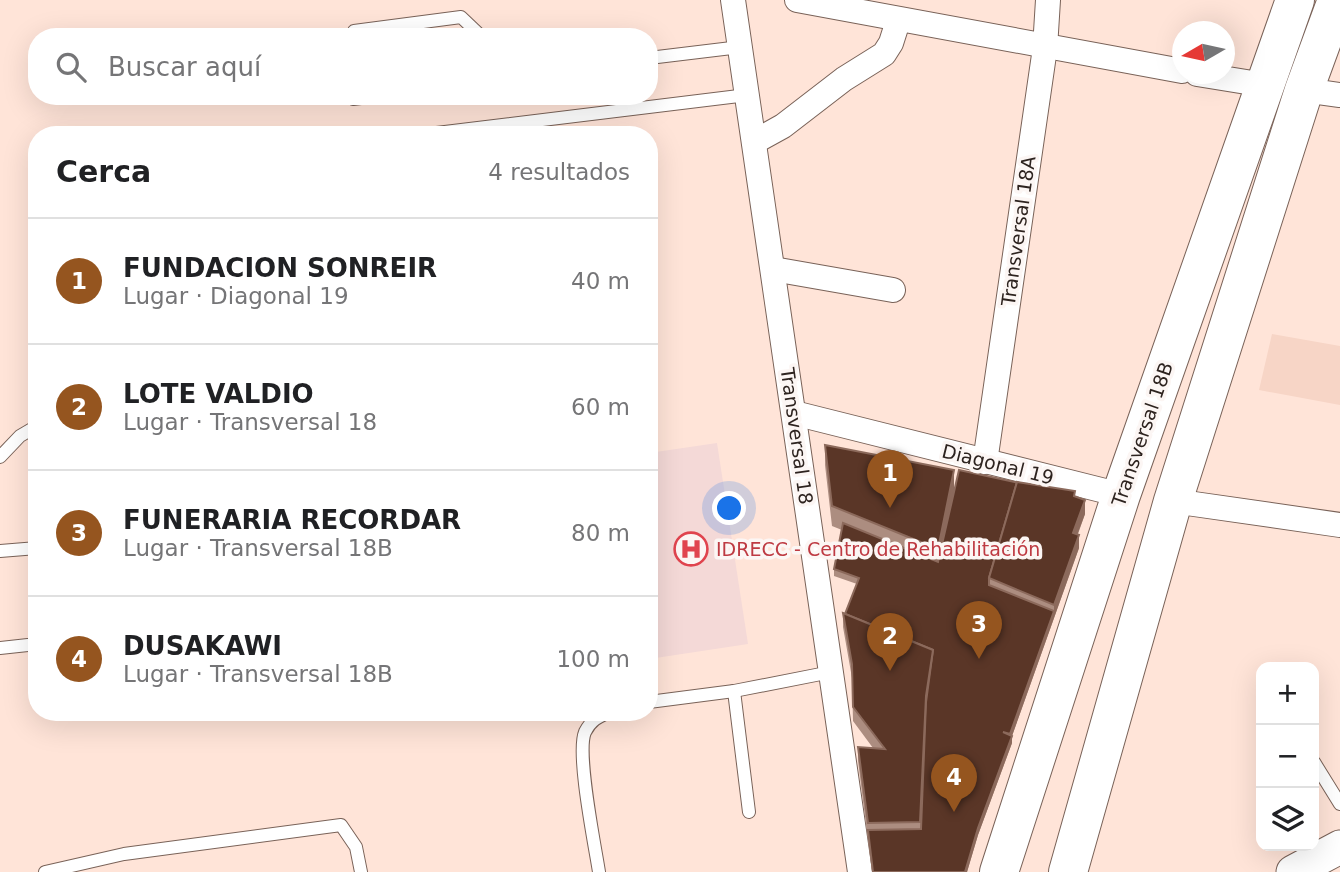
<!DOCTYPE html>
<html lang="es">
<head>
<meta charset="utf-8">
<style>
	body { margin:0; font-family:"DejaVu Sans",sans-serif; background:#f2f2f2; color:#202124 }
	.controls { position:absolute; right:21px; bottom:21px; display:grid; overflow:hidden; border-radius:14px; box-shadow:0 7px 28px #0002 }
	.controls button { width:63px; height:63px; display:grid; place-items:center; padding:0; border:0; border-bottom:2px solid #e0e0e0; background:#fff; color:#202124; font:35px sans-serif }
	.compass { position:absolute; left:1172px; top:21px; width:63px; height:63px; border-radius:50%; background:#fff; box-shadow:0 7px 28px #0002; rotate:261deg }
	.you { position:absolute; left:730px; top:509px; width:24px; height:24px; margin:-18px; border:5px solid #fff; border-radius:50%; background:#1a73e8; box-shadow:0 0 0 10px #1a73e833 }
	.badge { display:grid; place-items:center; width:46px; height:46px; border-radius:50%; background:#95551f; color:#fff; font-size:23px; font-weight:700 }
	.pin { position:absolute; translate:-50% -58px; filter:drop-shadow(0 2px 4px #0008) }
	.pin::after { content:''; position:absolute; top:37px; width:24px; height:21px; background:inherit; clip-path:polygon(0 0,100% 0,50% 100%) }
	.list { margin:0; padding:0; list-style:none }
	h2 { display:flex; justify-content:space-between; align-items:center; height:91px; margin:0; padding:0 28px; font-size:30px }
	h2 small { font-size:23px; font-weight:400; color:#757577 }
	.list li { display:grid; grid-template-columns:46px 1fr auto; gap:21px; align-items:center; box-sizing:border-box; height:126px; padding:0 28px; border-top:2px solid #e0e0e0 }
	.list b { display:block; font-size:26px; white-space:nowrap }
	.list p { margin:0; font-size:23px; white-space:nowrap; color:#757577 }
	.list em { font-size:23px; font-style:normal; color:#757577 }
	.icon { flex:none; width:38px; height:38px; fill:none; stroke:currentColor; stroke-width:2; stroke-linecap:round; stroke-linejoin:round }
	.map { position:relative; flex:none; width:1340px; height:872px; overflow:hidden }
	.search { position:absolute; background:#fff; box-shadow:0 7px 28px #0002; left:28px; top:28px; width:630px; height:77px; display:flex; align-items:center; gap:18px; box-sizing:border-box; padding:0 24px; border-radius:28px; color:#757577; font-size:26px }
	.panel { position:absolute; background:#fff; box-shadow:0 7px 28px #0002; left:28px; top:126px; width:630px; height:595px; border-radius:28px }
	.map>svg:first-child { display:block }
	.built { fill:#f7d5c6 }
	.medical { fill:#f4d9d7 }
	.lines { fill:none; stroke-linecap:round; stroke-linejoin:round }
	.lane-casing { stroke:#796258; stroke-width:14 }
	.street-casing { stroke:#796258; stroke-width:26 }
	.secondary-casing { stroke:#796258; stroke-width:35 }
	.highway-casing { stroke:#796258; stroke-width:40 }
	.lane { stroke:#fff; stroke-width:12 }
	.street { stroke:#fff; stroke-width:24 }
	.secondary { stroke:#fff; stroke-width:33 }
	.highway { stroke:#fff; stroke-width:38 }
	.wall { fill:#ac8d80 }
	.shaded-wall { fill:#8c6a5c }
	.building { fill:#5a3627; stroke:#8c6a5c; stroke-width:2 }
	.labels { text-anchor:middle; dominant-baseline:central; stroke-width:7; stroke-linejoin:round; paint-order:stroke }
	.street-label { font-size:19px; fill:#2d231f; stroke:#fcf6f4 }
	.health-label { font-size:19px; fill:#be3a42; stroke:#fcf6f4; text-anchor:start }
</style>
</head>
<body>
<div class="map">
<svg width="1340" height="872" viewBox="0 0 1340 872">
	<rect width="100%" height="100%" fill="#ffe4d8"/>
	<!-- built -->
	<polygon class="built" points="1272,334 1340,346 1340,405 1259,390"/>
	<!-- medical -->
	<polygon class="medical" points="717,443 748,644 649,659 649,453"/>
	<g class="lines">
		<defs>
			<g id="lane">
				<polyline points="354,31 461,17 482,37"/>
				<polyline points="649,58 740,47"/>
				<polyline points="353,99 377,96"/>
				<polyline points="420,135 747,95"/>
				<polyline points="0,457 20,436 37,426"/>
				<polyline points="0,551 37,548"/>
				<polyline points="0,648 37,644"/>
				<polyline points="734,691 749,812"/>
				<polyline points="649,702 734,691 831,672"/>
				<polyline points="1314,762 1340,804"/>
				<polyline points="45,872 124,854 341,825 356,847 361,872"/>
				<path d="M599,872c-4,-26 -23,-119 -14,-140 6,-12 13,-15 24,-20"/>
			</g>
			<g id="street">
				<polyline points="733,0 860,872"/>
				<polyline points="797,0 1182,71"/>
				<polyline points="1197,74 1265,85"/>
				<polyline points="1304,90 1340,95"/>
				<polyline points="754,142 783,126 844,79 884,54 891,43 898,21"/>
				<polyline points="773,269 893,290"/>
				<polyline points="794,413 1121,495"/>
				<polyline points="985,462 1045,48 1048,0"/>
				<polyline points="1173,501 1340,525"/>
			</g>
			<polyline id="secondary" points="1293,872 1340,847"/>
			<g id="highway">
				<polyline points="999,872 1121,495 1295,0"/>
				<polyline points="1068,872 1173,501 1304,90 1337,0"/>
			</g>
		</defs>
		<!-- lane casing -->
		<use href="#lane" class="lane-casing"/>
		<!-- street casing -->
		<use href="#street" class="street-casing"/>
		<!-- secondary casing -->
		<use href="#secondary" class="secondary-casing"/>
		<!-- highway casing -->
		<use href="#highway" class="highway-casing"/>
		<!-- lane -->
		<use href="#lane" class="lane"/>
		<!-- street -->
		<use href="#street" class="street"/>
		<!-- secondary -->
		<use href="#secondary" class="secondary"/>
		<!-- highway -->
		<use href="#highway" class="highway"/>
	</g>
	<!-- wall -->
	<polygon class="wall" points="825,445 954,490 1075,497 1085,514 1078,534 1079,548 1012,736 1012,743 978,835 967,872 872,872 858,761 858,747 873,748 853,721 852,678 843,627 843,613 845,614 857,584 834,576 834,569 842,530 832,526 825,465"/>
	<!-- shaded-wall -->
	<g class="shaded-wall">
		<polygon points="954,470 954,490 938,569 938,549"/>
		<polygon points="1085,500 1085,514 1073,546 1073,533"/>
		<polygon points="1079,535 1079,548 1054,618 1054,605"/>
		<polygon points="1054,611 1054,618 1012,736 1012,743 978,835 967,872 965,872 978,828 1010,740 1010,734"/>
	</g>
	<!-- building -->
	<g class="building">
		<polygon points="825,445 954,470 938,549 832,506"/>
		<polygon points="959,470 1019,483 1017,482 989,578 989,585 1054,611 1010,734 1003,732 1012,736 978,828 965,872 873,872 868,830 921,829 926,702 933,650 845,614 859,578 834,569 843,523 938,562"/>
		<polygon points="1017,482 1075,491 1074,496 1085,500 1073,533 1079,535 1054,605 989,578"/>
		<polygon points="843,613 933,650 926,696 920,822 868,823 858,747 885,749 853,707 852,664"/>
	</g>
	<!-- icons -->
	<defs>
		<symbol id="hospital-ring" viewBox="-11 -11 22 22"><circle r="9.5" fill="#fcf6f4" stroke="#e0444e" stroke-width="1.5"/><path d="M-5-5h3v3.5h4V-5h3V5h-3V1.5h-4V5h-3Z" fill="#e0444e"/></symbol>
	</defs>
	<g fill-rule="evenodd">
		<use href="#hospital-ring" x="672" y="530" width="38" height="38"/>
	</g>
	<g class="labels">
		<!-- street labels -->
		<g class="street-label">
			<text transform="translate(1018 231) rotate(-82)">Transversal 18A</text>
			<text transform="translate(1142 434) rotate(-71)">Transversal 18B</text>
			<text transform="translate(797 436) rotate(82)">Transversal 18</text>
			<text transform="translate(998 464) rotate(14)">Diagonal 19</text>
		</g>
		<!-- health labels -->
		<g class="health-label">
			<text x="716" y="549">IDRECC - Centro de Rehabilitación</text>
		</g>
	</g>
</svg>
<div class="controls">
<button>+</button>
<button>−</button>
<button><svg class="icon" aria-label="layers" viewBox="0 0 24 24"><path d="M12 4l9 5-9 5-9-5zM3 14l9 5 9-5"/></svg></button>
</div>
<svg class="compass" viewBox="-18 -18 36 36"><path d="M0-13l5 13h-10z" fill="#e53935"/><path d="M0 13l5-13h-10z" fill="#757577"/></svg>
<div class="you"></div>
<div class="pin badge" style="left:890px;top:508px">1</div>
<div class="pin badge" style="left:890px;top:671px">2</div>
<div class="pin badge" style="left:979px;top:659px">3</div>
<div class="pin badge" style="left:954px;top:812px">4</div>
<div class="search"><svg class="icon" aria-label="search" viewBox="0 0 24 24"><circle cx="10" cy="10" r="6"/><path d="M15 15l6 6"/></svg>Buscar aquí</div>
<section class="panel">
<h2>Cerca<small>4 resultados</small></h2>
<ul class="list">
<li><span class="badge">1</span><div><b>FUNDACION SONREIR</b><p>Lugar · Diagonal 19</p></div><em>40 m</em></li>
<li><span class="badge">2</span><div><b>LOTE VALDIO</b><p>Lugar · Transversal 18</p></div><em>60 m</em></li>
<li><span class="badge">3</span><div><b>FUNERARIA RECORDAR</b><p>Lugar · Transversal 18B</p></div><em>80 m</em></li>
<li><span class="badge">4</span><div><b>DUSAKAWI</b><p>Lugar · Transversal 18B</p></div><em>100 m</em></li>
</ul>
</section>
</div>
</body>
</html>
